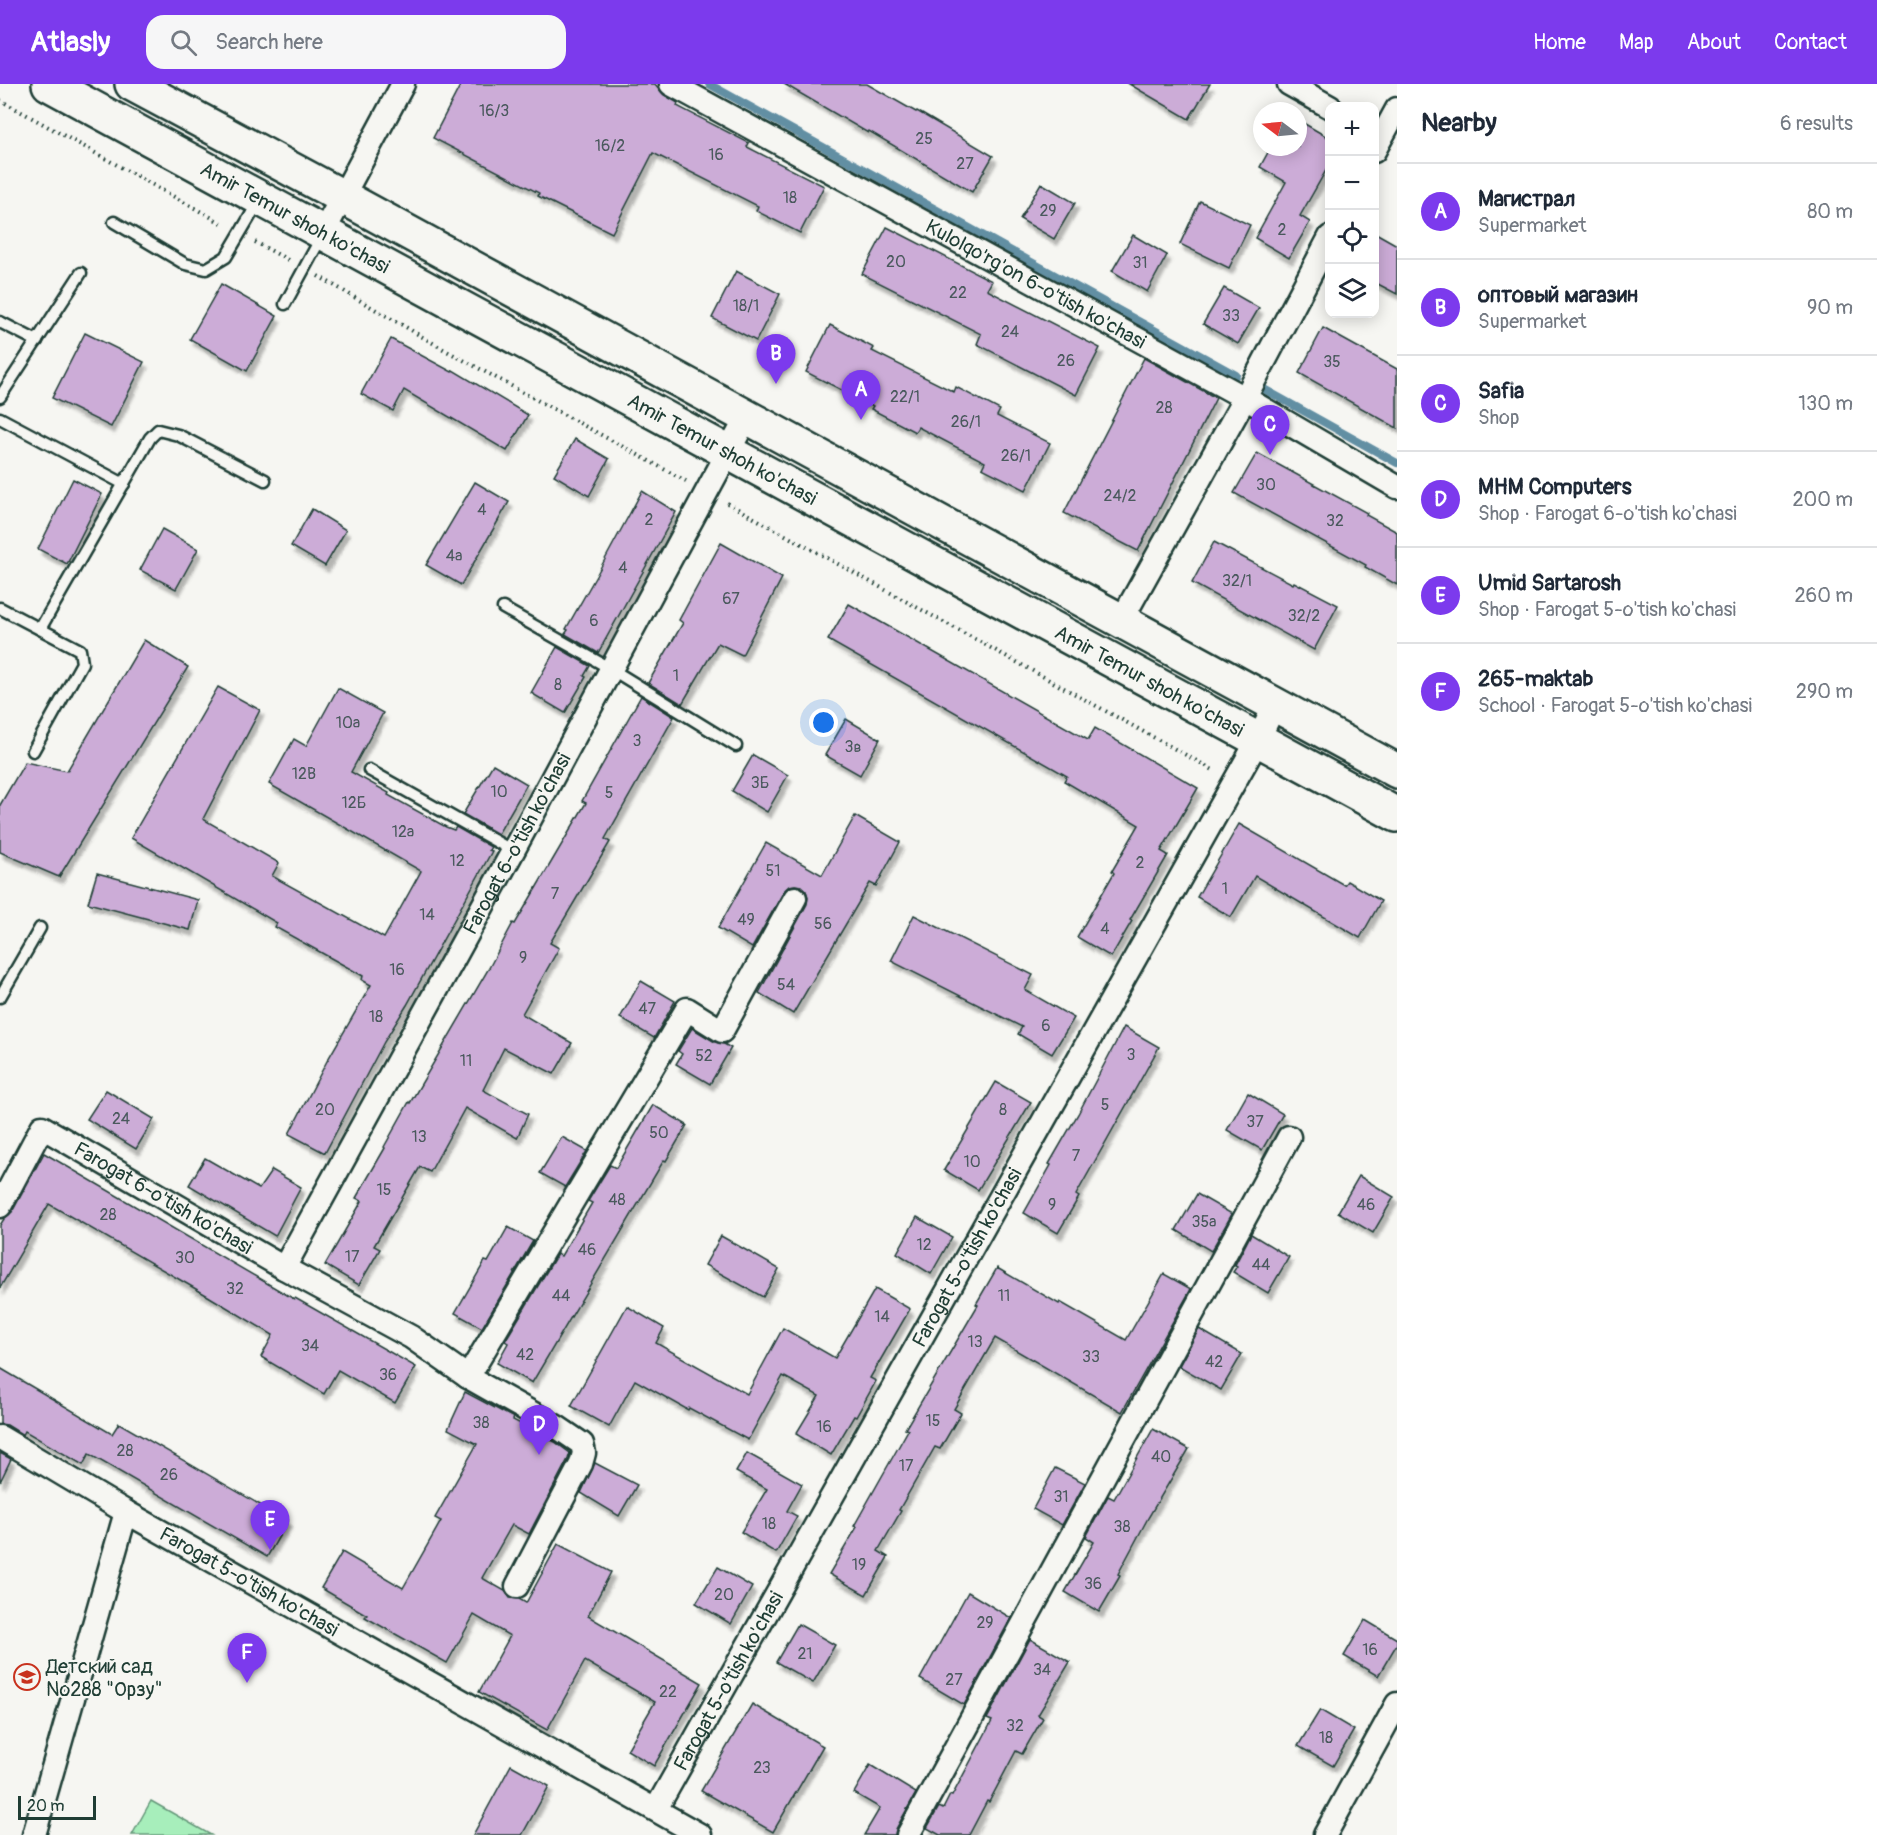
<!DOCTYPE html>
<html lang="en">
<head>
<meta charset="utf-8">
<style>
	body { margin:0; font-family:Pangolin,sans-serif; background:#f6f6f7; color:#1f2937 }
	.controls { position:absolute; right:18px; top:18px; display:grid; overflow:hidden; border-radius:12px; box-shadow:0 3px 15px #0003 }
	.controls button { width:54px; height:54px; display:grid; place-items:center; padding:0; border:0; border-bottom:2px solid #e0e1e3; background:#fff; color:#1f2937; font:30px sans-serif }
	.compass { position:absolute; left:1253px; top:18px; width:54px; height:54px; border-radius:50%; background:#fff; box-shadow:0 3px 15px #0003; rotate:286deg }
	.scale { position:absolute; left:18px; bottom:15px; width:78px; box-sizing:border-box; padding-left:6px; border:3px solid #1f3d34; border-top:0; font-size:16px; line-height:21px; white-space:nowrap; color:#1f3d34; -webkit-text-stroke:4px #f6f6f2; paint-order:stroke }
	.you { position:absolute; left:824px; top:639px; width:21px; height:21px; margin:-15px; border:4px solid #fff; border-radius:50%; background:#1a73e8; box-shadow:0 0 0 9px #1a73e833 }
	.badge { display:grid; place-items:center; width:39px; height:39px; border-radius:50%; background:#7c3aed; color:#fff; font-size:20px; font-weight:700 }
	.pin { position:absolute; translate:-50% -50px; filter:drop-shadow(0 2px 3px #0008) }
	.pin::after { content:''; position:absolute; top:32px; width:21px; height:18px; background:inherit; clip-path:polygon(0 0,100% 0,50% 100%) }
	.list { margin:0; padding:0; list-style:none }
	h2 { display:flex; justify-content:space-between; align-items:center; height:78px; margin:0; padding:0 24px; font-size:26px }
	h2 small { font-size:20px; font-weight:400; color:#747a83 }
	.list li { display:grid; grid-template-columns:39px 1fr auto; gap:18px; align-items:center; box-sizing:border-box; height:96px; padding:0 24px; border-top:2px solid #e0e1e3 }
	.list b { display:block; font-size:22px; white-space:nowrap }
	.list p { margin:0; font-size:20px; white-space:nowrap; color:#747a83 }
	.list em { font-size:20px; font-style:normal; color:#747a83 }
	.icon { flex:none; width:33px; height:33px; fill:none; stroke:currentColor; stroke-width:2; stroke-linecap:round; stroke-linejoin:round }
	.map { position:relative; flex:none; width:1397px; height:1751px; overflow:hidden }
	header { display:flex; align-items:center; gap:36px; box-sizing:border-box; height:84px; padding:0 30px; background:#7c3aed; color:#fff }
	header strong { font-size:28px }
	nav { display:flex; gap:33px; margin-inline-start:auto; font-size:21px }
	.search { width:420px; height:54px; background:#f6f6f7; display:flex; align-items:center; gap:15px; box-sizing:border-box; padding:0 21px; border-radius:18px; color:#747a83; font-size:22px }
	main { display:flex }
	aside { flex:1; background:#fff }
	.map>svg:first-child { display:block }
	.green { fill:#a7eebb; stroke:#639678; stroke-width:1.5 }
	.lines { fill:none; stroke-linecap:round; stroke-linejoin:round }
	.stream { stroke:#628fa3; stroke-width:8 }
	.building { fill:#ccacd7; stroke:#1f3d34; stroke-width:1.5; filter:url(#shadow) }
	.lane-casing { stroke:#1f3d34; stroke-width:15 }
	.street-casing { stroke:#1f3d34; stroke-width:27 }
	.primary-casing { stroke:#1f3d34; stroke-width:38 }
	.path { stroke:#1f3d34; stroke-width:4; stroke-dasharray:1.5 4.5; stroke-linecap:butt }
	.lane { stroke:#f6f6f2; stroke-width:10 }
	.street { stroke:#f6f6f2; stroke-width:22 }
	.primary { stroke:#f6f6f2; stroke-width:33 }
	.labels { text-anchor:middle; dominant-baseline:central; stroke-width:4.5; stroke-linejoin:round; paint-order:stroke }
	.number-label { font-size:16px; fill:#4a595d }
	.street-label { font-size:20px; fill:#1f3d34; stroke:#f6f6f2 }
	.poi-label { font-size:20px; fill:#1f3d34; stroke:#f6f6f2; text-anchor:start }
</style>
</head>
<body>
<header>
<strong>Atlasly</strong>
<div class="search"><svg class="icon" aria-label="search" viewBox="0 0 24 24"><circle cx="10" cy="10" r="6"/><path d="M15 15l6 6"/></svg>Search here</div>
<nav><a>Home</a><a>Map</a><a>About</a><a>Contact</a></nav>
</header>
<main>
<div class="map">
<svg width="1397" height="1751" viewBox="0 0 1397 1751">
	<defs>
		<filter id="shadow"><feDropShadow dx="3.5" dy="6" stdDeviation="1.5" flood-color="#0004"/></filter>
	</defs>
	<rect width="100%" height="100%" fill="#f6f6f2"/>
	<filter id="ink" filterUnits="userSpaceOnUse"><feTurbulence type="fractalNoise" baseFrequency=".0167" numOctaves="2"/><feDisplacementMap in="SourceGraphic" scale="12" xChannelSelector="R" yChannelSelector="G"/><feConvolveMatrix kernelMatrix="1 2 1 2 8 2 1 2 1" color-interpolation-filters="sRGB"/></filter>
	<g filter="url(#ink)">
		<!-- green -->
		<polygon class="green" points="151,1717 211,1751 132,1751"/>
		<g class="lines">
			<!-- stream -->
			<g class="stream">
				<polyline points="709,0 1236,291"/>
				<polyline points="1264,305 1397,379"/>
			</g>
		</g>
		<!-- building -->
		<g class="building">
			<polygon points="461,0 655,0 664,11 678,19 677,22 749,59 747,63 824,102 800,149 756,127 758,122 653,69 612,149 538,112 539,109 433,54"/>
			<polygon points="784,0 867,0 916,28 917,27 993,72 972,108 869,47 868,49"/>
			<polygon points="1129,0 1210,0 1189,35"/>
			<polygon points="1298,36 1329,54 1329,81 1300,132 1310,138 1289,174 1255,154 1286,98 1260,83 1271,63 1298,63"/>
			<polygon points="1041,99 1075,119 1054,155 1020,135"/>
			<polygon points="1200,117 1250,141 1229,184 1180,160"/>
			<polygon points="887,143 992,197 987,206 1100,264 1076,311 977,260 981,250 862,190"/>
			<polygon points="1374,148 1397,161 1397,210 1374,198"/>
			<polygon points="1133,151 1167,171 1147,208 1112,187"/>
			<polygon points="736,187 780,210 756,257 712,234"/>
			<polygon points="221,200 277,232 247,287 190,255"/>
			<polygon points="1224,204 1259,224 1238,260 1203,240"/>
			<polygon points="830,241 874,264 872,267 954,308 956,303 1000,326 997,332 1050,359 1026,406 982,384 985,378 918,343 915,348 871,325 873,322 806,288"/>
			<polygon points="1323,244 1397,285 1397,344 1299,289"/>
			<polygon points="85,249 144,278 111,343 52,314"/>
			<polygon points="391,255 452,288 453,286 528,331 507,367 404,306 393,327 361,310"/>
			<polygon points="1144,274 1216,314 1138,467 1064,429"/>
			<polygon points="575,355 609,375 589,412 554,391"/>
			<polygon points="1257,369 1367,429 1366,431 1397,448 1397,501 1365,483 1366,481 1234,409"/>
			<polygon points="73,395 102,410 67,480 38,465"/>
			<polygon points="475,398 509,418 461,501 426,481"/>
			<polygon points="642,407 676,428 598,569 565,550 568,546 566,545 596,492"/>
			<polygon points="312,425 346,446 325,482 291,462"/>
			<polygon points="162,445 198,465 176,505 140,486"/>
			<polygon points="1214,458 1293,500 1294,498 1338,521 1314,566 1192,499"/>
			<polygon points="721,459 782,494 742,571 718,559 682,620 648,599 683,539 679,536"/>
			<polygon points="849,520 1088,656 1095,644 1198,704 1161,767 1168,771 1130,836 1132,837 1111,873 1077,853 1114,789 1112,787 1139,741 1064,697 1067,692 828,556"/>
			<polygon points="144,556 188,583 59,793 0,768 0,721 25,678 67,687"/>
			<polygon points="557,563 590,582 584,592 586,593 565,629 531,609"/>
			<polygon points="218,603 260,626 203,735 279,779 272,792 384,854 421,787 269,700 294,655 306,662 338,604 383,629 351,688 389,709 388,711 446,743 454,746 456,743 491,763 489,766 492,767 407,921 384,958 325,1069 289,1050 327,977 371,901 362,896 363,892 275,843 277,839 131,754"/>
			<polygon points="641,612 674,633 605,755 610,758 550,859 559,864 522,930 572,959 554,990 504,964 483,1006 528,1030 517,1054 465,1024 430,1088 420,1083 374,1162 380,1165 359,1201 325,1181 362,1117 356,1114 385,1064 384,1063 409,1018 410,1019 489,884 513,839 515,840 586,719 582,717"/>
			<polygon points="846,635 880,655 860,691 825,671"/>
			<polygon points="753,671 788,691 767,728 732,707"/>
			<polygon points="493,680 527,700 498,750 463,730"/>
			<polygon points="855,732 900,758 876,802 870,799 793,930 759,909 807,820 808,813 806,807 801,802 795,801 789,802 784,807 752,864 718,844 766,759 822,791"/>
			<polygon points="1239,740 1344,801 1347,797 1381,817 1360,854 1255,792 1231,833 1197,813"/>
			<polygon points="97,789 198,816 190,846 88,819"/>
			<polygon points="914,831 1033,891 1025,906 1074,934 1052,970 1018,950 1022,943 891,877"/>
			<polygon points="641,897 675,917 654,954 620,934"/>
			<polygon points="1124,943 1159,963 1076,1111 1079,1113 1058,1149 1024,1129 1051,1081 1049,1080 1078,1030"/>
			<polygon points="692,944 715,958 724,960 731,964 710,1000 676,980 682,970 678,967"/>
			<polygon points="996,998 1031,1018 978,1106 944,1086"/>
			<polygon points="106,1006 154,1035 136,1065 87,1035"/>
			<polygon points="1248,1009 1283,1030 1262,1066 1227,1046"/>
			<polygon points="653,1021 687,1041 666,1077 664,1076 532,1299 497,1279 508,1259 505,1257 557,1170 561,1172 592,1119 588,1117 610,1081 616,1084"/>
			<polygon points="562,1053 587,1067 565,1103 540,1089"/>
			<polygon points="44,1069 294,1215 295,1214 416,1283 395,1319 338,1286 324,1310 261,1273 273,1251 208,1212 49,1120 0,1204 0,1141 4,1135 12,1128"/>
			<polygon points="205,1074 259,1105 272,1086 301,1103 275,1152 189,1101"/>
			<polygon points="1359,1092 1394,1113 1373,1149 1338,1128"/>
			<polygon points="1197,1110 1232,1130 1211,1167 1176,1146"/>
			<polygon points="917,1133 952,1153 931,1190 897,1169"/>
			<polygon points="508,1143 533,1157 482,1244 455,1229 485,1177 488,1178"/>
			<polygon points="1251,1150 1289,1173 1268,1209 1233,1188 1237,1182 1235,1181"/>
			<polygon points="721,1152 779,1185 763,1213 705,1181"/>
			<polygon points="997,1184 1059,1220 1060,1218 1126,1256 1164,1190 1191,1205 1122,1328 995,1254 954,1325 961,1329 940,1365 935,1363 899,1426 901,1427 878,1467 888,1473 866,1511 829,1490 857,1443 854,1442 908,1346 905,1345 978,1221 976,1220"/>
			<polygon points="875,1205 910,1225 870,1294 876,1297 856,1333 854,1332 831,1371 796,1350 819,1312 783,1292 748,1356 689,1324 688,1326 635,1296 609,1343 571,1322 627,1222 664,1244 656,1259 747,1310 783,1244 835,1274"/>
			<polygon points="1199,1245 1242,1270 1221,1306 1179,1282"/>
			<polygon points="0,1284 112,1350 119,1339 288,1437 267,1473 89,1370 83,1381 25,1347 23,1351 7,1341 0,1340"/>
			<polygon points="465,1308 514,1334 513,1336 555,1358 570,1369 568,1375 529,1450 512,1441 482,1494 505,1507 510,1514 519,1515 526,1519 558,1460 611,1488 588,1532 702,1599 654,1682 627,1666 655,1618 585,1577 547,1646 479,1608 510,1552 474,1531 447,1579 365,1533 367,1531 321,1504 342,1468 403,1504 441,1437 435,1434 477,1360 448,1345"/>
			<polygon points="1153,1345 1189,1365 1148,1434 1118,1490 1120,1492 1099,1528 1065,1508 1094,1458 1086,1453 1108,1412 1114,1415"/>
			<polygon points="0,1369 11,1375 0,1398"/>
			<polygon points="747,1369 802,1400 787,1427 797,1432 776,1469 741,1448 767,1405 736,1388"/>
			<polygon points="595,1379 637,1401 619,1432 581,1409"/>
			<polygon points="1055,1384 1085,1399 1062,1441 1033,1425"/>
			<polygon points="718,1483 752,1503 731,1540 696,1519"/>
			<polygon points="968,1508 1011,1534 964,1621 920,1595"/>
			<polygon points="1365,1536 1397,1555 1397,1560 1378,1592 1344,1572"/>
			<polygon points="798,1540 835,1561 813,1599 776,1578"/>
			<polygon points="1030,1555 1070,1578 1038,1631 1043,1634 1022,1670 1016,1667 989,1718 987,1717 969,1751 940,1751 927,1744 939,1723 943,1725 950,1711 952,1712 992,1637 987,1635"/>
			<polygon points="752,1620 823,1662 773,1748 701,1707"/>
			<polygon points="1320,1626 1354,1646 1333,1682 1298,1662"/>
			<polygon points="511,1681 549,1702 522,1751 473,1751"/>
			<polygon points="870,1681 916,1709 896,1745 895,1751 864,1751 880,1724 854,1709"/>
		</g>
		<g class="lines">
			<defs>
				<g id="lane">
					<polyline points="114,138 185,180 206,185 226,173 259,117"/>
					<polyline points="285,220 322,152"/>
					<polyline points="0,238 37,257"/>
					<polyline points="0,313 81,189"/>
					<polyline points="0,334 124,400"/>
					<polyline points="0,524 80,566 82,579 33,667"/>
					<polyline points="503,524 611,585 736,662"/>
					<polyline points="40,545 150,354 158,346 178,351 265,396"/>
					<polyline points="369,686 513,767"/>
					<polyline points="0,913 40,844"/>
				</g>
				<g id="street">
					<path id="s1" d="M671,0l574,314 152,89"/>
					<polyline points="1289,0 1330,23"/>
					<polyline points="1374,67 1397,25"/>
					<polyline points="323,149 403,0"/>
					<polyline points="1121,537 1245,314 1330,153"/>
					<path id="s2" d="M0,1122l42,-79 242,141 127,69 57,40 89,50 25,17 2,9 -3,11 -64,122"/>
					<path id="s3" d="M284,1184l229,-417 234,-434"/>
					<polyline points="468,1293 687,925 722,947 795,814"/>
					<path id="s4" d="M0,1353l126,75 574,323"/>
					<path id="s5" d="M656,1725l602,-1069 17,-35"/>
					<polyline points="34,1751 126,1428"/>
					<polyline points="908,1751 1289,1053"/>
					<polyline points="1325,1751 1397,1620"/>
				</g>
				<g id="primary">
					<path id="s6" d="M49,0l1348,731"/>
					<polyline points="132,0 343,113 1397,687"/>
				</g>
			</defs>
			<!-- lane casing -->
			<use href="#lane" class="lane-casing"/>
			<!-- street casing -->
			<use href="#street" class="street-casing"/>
			<!-- primary casing -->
			<use href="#primary" class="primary-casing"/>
			<!-- path -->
			<g class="path">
				<polyline points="0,16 225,141"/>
				<polyline points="255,158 290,177"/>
				<polyline points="318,192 445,266 686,397"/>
				<polyline points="727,419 1215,687"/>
			</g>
			<!-- lane -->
			<use href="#lane" class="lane"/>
			<!-- street -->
			<use href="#street" class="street"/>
			<!-- primary -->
			<use href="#primary" class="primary"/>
		</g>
	</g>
	<!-- icons -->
	<defs>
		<symbol id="school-ring" viewBox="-11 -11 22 22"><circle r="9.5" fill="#f6f6f2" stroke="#c8321e" stroke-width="1.5"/><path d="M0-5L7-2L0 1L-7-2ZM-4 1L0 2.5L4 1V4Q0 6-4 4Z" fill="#c8321e"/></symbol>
	</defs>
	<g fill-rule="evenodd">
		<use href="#school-ring" x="12" y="1578" width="30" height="30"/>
	</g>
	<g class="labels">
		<!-- number labels -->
		<g class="number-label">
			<text x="494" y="27">16/3</text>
			<text x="924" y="55">25</text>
			<text x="610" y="62">16/2</text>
			<text x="716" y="71">16</text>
			<text x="965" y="80">27</text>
			<text x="790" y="114">18</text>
			<text x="1048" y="127">29</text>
			<text x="1282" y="146">2</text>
			<text x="896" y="178">20</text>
			<text x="1140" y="179">31</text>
			<text x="958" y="209">22</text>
			<text x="746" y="222">18/1</text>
			<text x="1231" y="232">33</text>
			<text x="1010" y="248">24</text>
			<text x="1066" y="277">26</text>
			<text x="1332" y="278">35</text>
			<text x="905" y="313">22/1</text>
			<text x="1164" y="324">28</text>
			<text x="966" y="338">26/1</text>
			<text x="1016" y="372">26/1</text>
			<text x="1266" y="401">30</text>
			<text x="1120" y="412">24/2</text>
			<text x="482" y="426">4</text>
			<text x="649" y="436">2</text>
			<text x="1335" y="437">32</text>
			<text x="454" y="472">4а</text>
			<text x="623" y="484">4</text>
			<text x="1237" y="497">32/1</text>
			<text x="731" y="515">67</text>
			<text x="1304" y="532">32/2</text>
			<text x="594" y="537">6</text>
			<text x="676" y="592">1</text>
			<text x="558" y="601">8</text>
			<text x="348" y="639">10а</text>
			<text x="637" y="657">3</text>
			<text x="853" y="663">3в</text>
			<text x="304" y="690">12В</text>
			<text x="760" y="699">3Б</text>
			<text x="499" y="708">10</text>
			<text x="609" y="709">5</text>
			<text x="354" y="719">12Б</text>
			<text x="403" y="748">12а</text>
			<text x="457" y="777">12</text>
			<text x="1140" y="779">2</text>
			<text x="773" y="787">51</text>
			<text x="1225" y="805">1</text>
			<text x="555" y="810">7</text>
			<text x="427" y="831">14</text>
			<text x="746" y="836">49</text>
			<text x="823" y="840">56</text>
			<text x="1105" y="845">4</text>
			<text x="523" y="874">9</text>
			<text x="397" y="886">16</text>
			<text x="786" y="901">54</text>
			<text x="647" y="925">47</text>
			<text x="376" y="933">18</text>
			<text x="1046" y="942">6</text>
			<text x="1131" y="971">3</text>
			<text x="704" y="972">52</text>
			<text x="466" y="977">11</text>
			<text x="1105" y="1021">5</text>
			<text x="325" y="1026">20</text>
			<text x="1003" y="1026">8</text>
			<text x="121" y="1035">24</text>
			<text x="1255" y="1038">37</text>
			<text x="659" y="1049">50</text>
			<text x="419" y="1053">13</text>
			<text x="1076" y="1072">7</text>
			<text x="972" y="1078">10</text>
			<text x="384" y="1106">15</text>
			<text x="617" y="1116">48</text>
			<text x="1052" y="1121">9</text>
			<text x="1366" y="1121">46</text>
			<text x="108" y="1131">28</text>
			<text x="1204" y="1138">35a</text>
			<text x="924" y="1161">12</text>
			<text x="587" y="1166">46</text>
			<text x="352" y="1173">17</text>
			<text x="185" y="1174">30</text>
			<text x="1261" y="1181">44</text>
			<text x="235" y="1205">32</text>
			<text x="561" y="1212">44</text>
			<text x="1004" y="1212">11</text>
			<text x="882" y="1233">14</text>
			<text x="975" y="1258">13</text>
			<text x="310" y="1262">34</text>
			<text x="525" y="1271">42</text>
			<text x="1091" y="1273">33</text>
			<text x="1214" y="1278">42</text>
			<text x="388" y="1291">36</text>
			<text x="933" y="1337">15</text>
			<text x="481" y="1339">38</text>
			<text x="824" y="1343">16</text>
			<text x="125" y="1367">28</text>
			<text x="1161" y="1373">40</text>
			<text x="906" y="1382">17</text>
			<text x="169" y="1391">26</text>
			<text x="1061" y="1413">31</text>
			<text x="769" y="1440">18</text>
			<text x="1122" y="1443">38</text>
			<text x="859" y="1481">19</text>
			<text x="1093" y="1500">36</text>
			<text x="724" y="1511">20</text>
			<text x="985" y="1539">29</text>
			<text x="1370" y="1566">16</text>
			<text x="805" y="1570">21</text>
			<text x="1042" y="1586">34</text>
			<text x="954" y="1596">27</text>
			<text x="668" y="1608">22</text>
			<text x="1015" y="1642">32</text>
			<text x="1326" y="1654">18</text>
			<text x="762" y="1684">23</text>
		</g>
		<!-- street labels -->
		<g class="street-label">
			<text stroke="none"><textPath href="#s6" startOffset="280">Amir Temur shoh ko'chasi</textPath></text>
			<text stroke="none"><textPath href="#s1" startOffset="416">Kulolqo'rg'on 6-o'tish ko'chasi</textPath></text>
			<text stroke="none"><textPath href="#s6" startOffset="766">Amir Temur shoh ko'chasi</textPath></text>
			<text stroke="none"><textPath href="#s6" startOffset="1252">Amir Temur shoh ko'chasi</textPath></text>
			<text stroke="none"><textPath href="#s3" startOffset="484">Farogat 6-o'tish ko'chasi</textPath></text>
			<text stroke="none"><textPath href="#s2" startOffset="230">Farogat 6-o'tish ko'chasi</textPath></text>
			<text stroke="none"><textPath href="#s5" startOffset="633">Farogat 5-o'tish ko'chasi</textPath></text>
			<text stroke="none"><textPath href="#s4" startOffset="288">Farogat 5-o'tish ko'chasi</textPath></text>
			<text stroke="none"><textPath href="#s5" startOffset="147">Farogat 5-o'tish ko'chasi</textPath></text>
		</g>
		<!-- poi labels -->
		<g class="poi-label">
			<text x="46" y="1582">Детский сад<tspan x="46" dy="23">№288 "Орзу"</tspan></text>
		</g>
	</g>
</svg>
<div class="controls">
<button>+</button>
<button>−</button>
<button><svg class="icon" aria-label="locate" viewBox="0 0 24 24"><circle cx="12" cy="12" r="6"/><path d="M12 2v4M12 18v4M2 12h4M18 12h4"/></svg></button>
<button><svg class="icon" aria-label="layers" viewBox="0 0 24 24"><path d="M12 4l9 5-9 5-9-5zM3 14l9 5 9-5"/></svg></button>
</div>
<svg class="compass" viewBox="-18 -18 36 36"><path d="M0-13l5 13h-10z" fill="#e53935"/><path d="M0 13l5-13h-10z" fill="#747a83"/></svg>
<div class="scale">20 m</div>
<div class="you"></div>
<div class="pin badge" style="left:861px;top:336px">A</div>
<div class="pin badge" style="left:776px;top:300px">B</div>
<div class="pin badge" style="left:1270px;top:371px">C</div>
<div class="pin badge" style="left:539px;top:1371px">D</div>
<div class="pin badge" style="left:270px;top:1466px">E</div>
<div class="pin badge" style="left:247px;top:1599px">F</div>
</div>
<aside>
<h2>Nearby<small>6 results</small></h2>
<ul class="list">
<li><span class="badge">A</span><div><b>Магистрал</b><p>Supermarket</p></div><em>80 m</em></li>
<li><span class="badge">B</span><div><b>оптовый магазин</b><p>Supermarket</p></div><em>90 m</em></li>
<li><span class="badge">C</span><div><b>Safia</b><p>Shop</p></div><em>130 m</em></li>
<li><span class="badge">D</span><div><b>MHM Computers</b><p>Shop · Farogat 6-o'tish ko'chasi</p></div><em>200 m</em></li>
<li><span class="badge">E</span><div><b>Umid Sartarosh</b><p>Shop · Farogat 5-o'tish ko'chasi</p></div><em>260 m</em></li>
<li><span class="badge">F</span><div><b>265-maktab</b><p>School · Farogat 5-o'tish ko'chasi</p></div><em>290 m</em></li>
</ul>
</aside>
</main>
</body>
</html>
